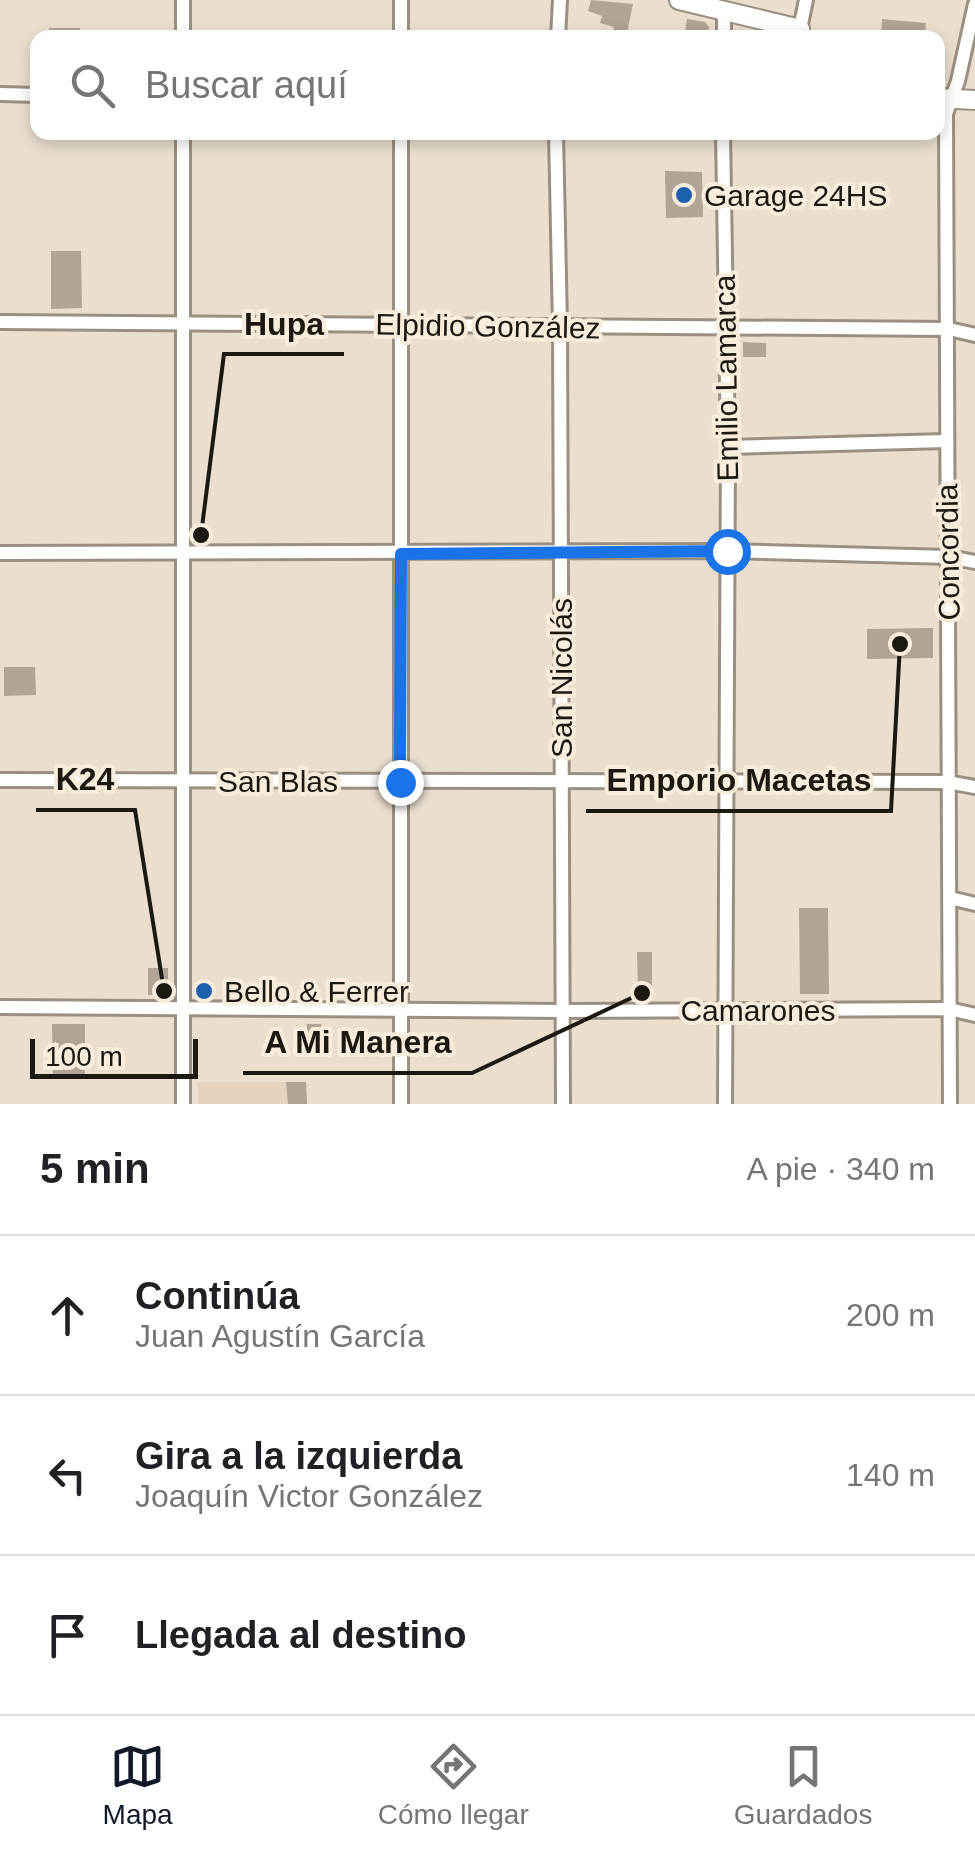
<!DOCTYPE html>
<html lang="es">
<head>
<meta charset="utf-8">
<style>
	body { margin:0; font-family:Arial,sans-serif; background:#f2f2f2; color:#202124 }
	.scale { position:absolute; left:30px; bottom:25px; width:168px; box-sizing:border-box; padding-left:10px; border:5px solid #1c1812; border-top:0; font-size:28px; line-height:35px; white-space:nowrap; color:#1c1812; -webkit-text-stroke:8px #f8ecdc; paint-order:stroke }
	.stop { position:absolute; width:30px; height:30px; margin:-22px; border:8px solid #1a73e8; border-radius:50%; background:#fff }
	.stop.end { background:#1a73e8; border-color:#fff; box-shadow:0 2px 10px #0008 }
	.list { margin:0; padding:0; list-style:none }
	h2 { display:flex; justify-content:space-between; align-items:center; height:130px; margin:0; padding:0 40px; font-size:42px }
	h2 small { font-size:32px; font-weight:400; color:#757577 }
	.list li { display:grid; grid-template-columns:65px 1fr auto; gap:30px; align-items:center; box-sizing:border-box; height:160px; padding:0 40px; border-top:2px solid #e0e0e0 }
	.list b { display:block; font-size:38px; white-space:nowrap }
	.list p { margin:0; font-size:32px; white-space:nowrap; color:#757577 }
	.list em { font-size:32px; font-style:normal; color:#757577 }
	.icon { flex:none; width:55px; height:55px; fill:none; stroke:currentColor; stroke-width:2; stroke-linecap:round; stroke-linejoin:round }
	.map { position:relative; flex:none; width:975px; height:1104px; overflow:hidden }
	.search { position:absolute; background:#fff; box-shadow:0 5px 15px #0003; left:30px; right:30px; top:30px; height:110px; display:flex; align-items:center; gap:25px; box-sizing:border-box; padding:0 35px; border-radius:20px; color:#757577; font-size:38px }
	.sheet { height:610px; background:#fff }
	nav { display:flex; justify-content:space-around; align-items:center; box-sizing:border-box; height:140px; border-top:2px solid #e0e0e0; background:#fff; font-size:28px; color:#757577 }
	nav a { display:grid; justify-items:center; gap:5px }
	nav .on { color:#111827 }
	.map>svg:first-child { display:block }
	.built { fill:#e4d3be }
	.building { fill:#afa496 }
	.lines { fill:none; stroke-linecap:round; stroke-linejoin:round }
	.street-casing { stroke:#9a9081; stroke-width:18 }
	.secondary-casing { stroke:#9a9081; stroke-width:22 }
	.street { stroke:#fff; stroke-width:12 }
	.secondary { stroke:#fff; stroke-width:18 }
	.route { stroke:#1a73e8; stroke-width:12 }
	.poi-dot { fill:#1c60b0; stroke:#f8ecdc; stroke-width:4 }
	.labels { text-anchor:middle; dominant-baseline:central; stroke-width:8; stroke-linejoin:round; paint-order:stroke }
	.poi-label { font-size:30px; fill:#1c1812; stroke:#f8ecdc; text-anchor:start }
	.street-label { font-size:30px; fill:#1c1812; stroke:#f8ecdc }
	.leader { fill:none; stroke:#1c1812; stroke-width:4 }
	.callout-dot { fill:#1c1812; stroke:#f8ecdc; stroke-width:4 }
	.callout-label { font-size:32px; text-anchor:middle; font-weight:bold; fill:#1c1812; stroke:#f8ecdc; stroke-width:8; stroke-linejoin:round; paint-order:stroke }
</style>
</head>
<body>
<div class="map">
<svg width="975" height="1104" viewBox="0 0 975 1104">
	<rect width="100%" height="100%" fill="#eadfcf"/>
	<!-- built -->
	<polygon class="built" points="198,1082 306,1082 307,1104 198,1104"/>
	<!-- building -->
	<g class="building">
		<polygon points="591,0 633,4 626,38 612,38 614,27 600,23 602,16 588,11"/>
		<polygon points="687,19 705,22 709,27 707,38 684,38"/>
		<polygon points="882,19 926,23 925,38 881,38"/>
		<rect x="49" y="28" width="31" height="10"/>
		<polygon points="665,171 702,172 703,217 666,218"/>
		<polygon points="51,251 81,251 82,308 51,309"/>
		<polygon points="743,342 766,343 766,357 743,357"/>
		<polygon points="933,628 933,658 867,659 867,629"/>
		<polygon points="4,667 35,667 36,695 4,696"/>
		<polygon points="799,908 828,908 829,994 800,994"/>
		<polygon points="637,952 652,952 652,997 638,997"/>
		<polygon points="148,968 168,968 168,991 165,994 148,995"/>
		<polygon points="52,1024 85,1024 85,1079 53,1079"/>
		<rect x="307" y="1024" width="14" height="30"/>
		<polygon points="286,1082 306,1082 307,1104 288,1104"/>
	</g>
	<g class="lines">
		<defs>
			<g id="street">
				<polyline points="800,29 806,0"/>
				<polyline points="183,38 183,0"/>
				<polyline points="401,38 401,0"/>
				<polyline points="558,38 560,0"/>
				<polyline points="724,38 724,11"/>
				<polyline points="0,94 38,95"/>
				<polyline points="183,132 183,1104"/>
				<polyline points="556,132 560,327 563,1104"/>
				<polyline points="723,132 728,447 725,1104"/>
				<polyline points="0,322 949,329 975,335"/>
				<polyline points="728,447 946,441"/>
				<polyline points="0,553 727,551 949,557 975,562"/>
				<polyline points="0,780 947,782 975,787"/>
				<polyline points="950,898 975,904"/>
				<polyline points="0,1007 563,1011 949,1009 975,1015"/>
				<polyline points="401,1104 401,132"/>
				<polyline points="950,1104 946,114 958,81 975,4"/>
			</g>
			<g id="secondary">
				<polyline points="679,0 800,29 798,38"/>
				<polyline points="938,98 975,100"/>
			</g>
		</defs>
		<!-- street casing -->
		<use href="#street" class="street-casing"/>
		<!-- secondary casing -->
		<use href="#secondary" class="secondary-casing"/>
		<!-- street -->
		<use href="#street" class="street"/>
		<!-- secondary -->
		<use href="#secondary" class="secondary"/>
	</g>
	<g class="lines">
		<!-- route -->
		<polyline class="route" points="400,782 401,554 727,551"/>
	</g>
	<!-- markers -->
	<g class="poi-dot">
		<circle cx="684" cy="195" r="10"/>
		<circle cx="204" cy="991" r="10"/>
	</g>
	<g class="labels">
		<!-- poi labels -->
		<g class="poi-label">
			<text x="704" y="195">Garage 24HS</text>
			<text x="224" y="991">Bello &amp; Ferrer</text>
		</g>
		<!-- street labels -->
		<g class="street-label">
			<text transform="translate(488 326) rotate(1)">Elpidio González</text>
			<text transform="translate(726 378) rotate(-91)">Emilio Lamarca</text>
			<text transform="translate(948 552) rotate(-91)">Concordia</text>
			<text transform="translate(561 678) rotate(-90)">San Nicolás</text>
			<text x="278" y="781">San Blas</text>
			<text x="758" y="1010">Camarones</text>
		</g>
	</g>
	<!-- callouts -->
	<path class="leader" d="M201 535L224 354H344M164 991L135 810H36M900 644L891 811H586M642 993L472 1073H243"/>
	<g class="callout-dot">
		<circle cx="201" cy="535" r="10"/>
		<circle cx="164" cy="991" r="10"/>
		<circle cx="900" cy="644" r="10"/>
		<circle cx="642" cy="993" r="10"/>
	</g>
	<g class="callout-label">
		<text x="284" y="335">Hupa</text>
		<text x="85" y="790">K24</text>
		<text x="739" y="791">Emporio Macetas</text>
		<text x="358" y="1053">A Mi Manera</text>
	</g>
</svg>
<div class="scale">100 m</div>
<div class="stop" style="left:727px;top:551px"></div>
<div class="stop end" style="left:400px;top:782px"></div>
<div class="search"><svg class="icon" aria-label="search" viewBox="0 0 24 24"><circle cx="10" cy="10" r="6"/><path d="M15 15l6 6"/></svg>Buscar aquí</div>
</div>
<section class="sheet">
<h2>5 min<small>A pie · 340 m</small></h2>
<ul class="list">
<li><svg class="icon" aria-label="ahead" viewBox="0 0 24 24"><path d="M12 20V5M6 11l6-6 6 6"/></svg><div><b>Continúa</b><p>Juan Agustín García</p></div><em>200 m</em></li>
<li><svg class="icon" aria-label="left" viewBox="0 0 24 24"><path d="M17 20v-9H6M10 6l-5 5 5 5"/></svg><div><b>Gira a la izquierda</b><p>Joaquín Victor González</p></div><em>140 m</em></li>
<li><svg class="icon" aria-label="arrive" viewBox="0 0 24 24"><path d="M6 21V4h12l-3 4 3 4H6"/></svg><div><b>Llegada al destino</b></div></li>
</ul>
</section>
<nav>
<a class="on"><svg class="icon" aria-label="map" viewBox="0 0 24 24"><path d="M3 6l6-2 6 2 6-2v14l-6 2-6-2-6 2zM9 4v14M15 6v14"/></svg>Mapa</a>
<a><svg class="icon" aria-label="directions" viewBox="0 0 24 24"><path d="M12 3l9 9-9 9-9-9zM9 14v-3h6M13 9l2 2-2 2"/></svg>Cómo llegar</a>
<a><svg class="icon" aria-label="saved" viewBox="0 0 24 24"><path d="M7 4h10v16l-5-4-5 4z"/></svg>Guardados</a>
</nav>
</body>
</html>
